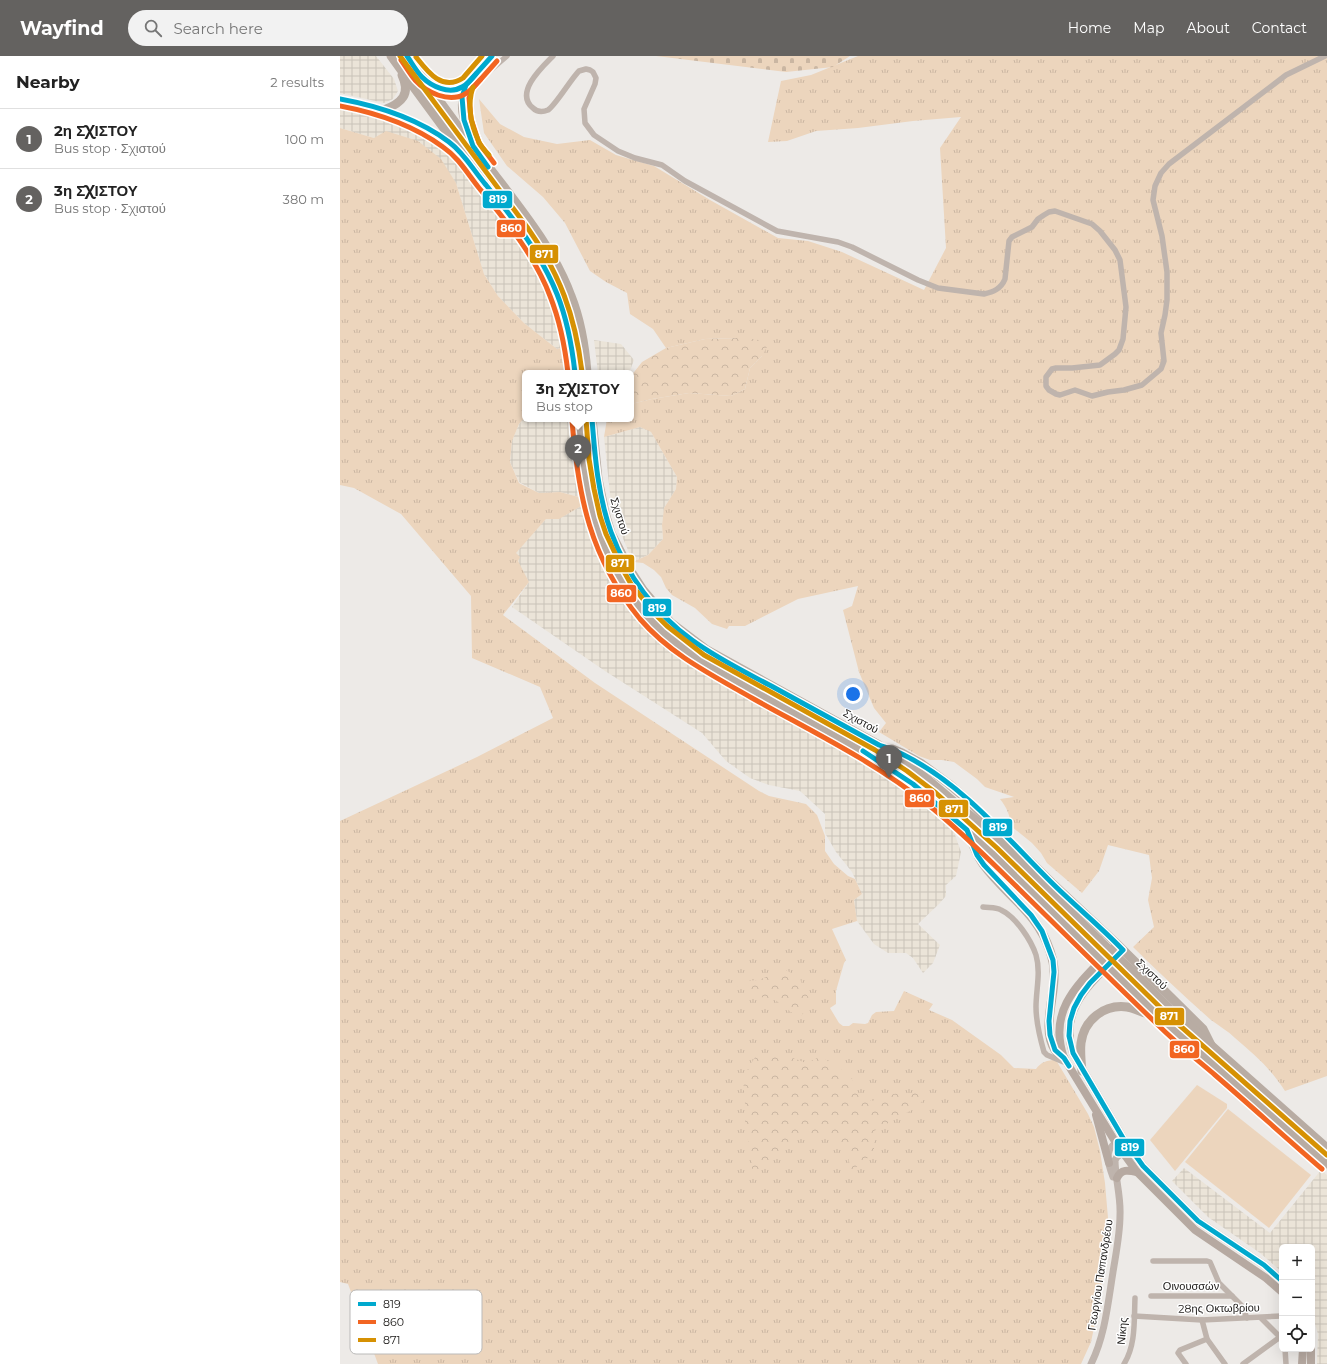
<!DOCTYPE html>
<html lang="en">
<head>
<meta charset="utf-8">
<style>
	body { margin:0; font-family:Montserrat,sans-serif; background:#f2f2f2; color:#222 }
	.controls { position:absolute; right:12px; bottom:12px; display:grid; overflow:hidden; border-radius:6px; box-shadow:0 4px 16px #0002 }
	.controls button { width:36px; height:36px; display:grid; place-items:center; padding:0; border:0; border-bottom:1px solid #e0e0e0; background:#fff; color:#222; font:20px sans-serif }
	.you { position:absolute; left:513px; top:638px; width:14px; height:14px; margin:-10px; border:3px solid #fff; border-radius:50%; background:#1a73e8; box-shadow:0 0 0 6px #1a73e833 }
	.badge { display:grid; place-items:center; width:26px; height:26px; border-radius:50%; background:#646260; color:#fff; font-size:13px; font-weight:700 }
	.pin { position:absolute; translate:-50% -33px; filter:drop-shadow(0 1px 2px #0008) }
	.pin::after { content:''; position:absolute; top:21px; width:14px; height:12px; background:inherit; clip-path:polygon(0 0,100% 0,50% 100%) }
	.popup { position:absolute; left:182px; top:314px; width:112px; height:52px; box-sizing:border-box; display:grid; place-content:center; border-radius:6px; background:#fff; filter:drop-shadow(0 1px 3px #0005); font-size:13px; white-space:nowrap; color:#767676 }
	.popup b { font-size:15px; color:#222 }
	.popup::after { content:''; position:absolute; left:50%; top:100%; margin-left:-8px; border:8px solid transparent; border-top-color:#fff }
	.list { margin:0; padding:0; list-style:none }
	h2 { display:flex; justify-content:space-between; align-items:center; height:52px; margin:0; padding:0 16px; font-size:17px }
	h2 small { font-size:13px; font-weight:400; color:#767676 }
	.list li { display:grid; grid-template-columns:26px 1fr auto; gap:12px; align-items:center; box-sizing:border-box; height:60px; padding:0 16px; border-top:1px solid #e0e0e0 }
	.list b { display:block; font-size:15px; white-space:nowrap }
	.list p { margin:0; font-size:13px; white-space:nowrap; color:#767676 }
	.list em { font-size:13px; font-style:normal; color:#767676 }
	.icon { flex:none; width:22px; height:22px; fill:none; stroke:currentColor; stroke-width:2; stroke-linecap:round; stroke-linejoin:round }
	.map { position:relative; flex:none; width:987px; height:1308px; overflow:hidden }
	header { display:flex; align-items:center; gap:24px; box-sizing:border-box; height:56px; padding:0 20px; background:#646260; color:#fff }
	header strong { font-size:19px }
	nav { display:flex; gap:22px; margin-inline-start:auto; font-size:14px }
	.search { width:280px; height:36px; background:#f2f2f2; display:flex; align-items:center; gap:10px; box-sizing:border-box; padding:0 14px; border-radius:22px; color:#767676; font-size:15px }
	main { display:flex }
	aside { flex:1; background:#fff }
	.map>svg:first-child { display:block }
	.industrial { fill:url(#industrial-grid) }
	.grass { fill:url(#grass-tufts) }
	.forest { fill:url(#forest-crowns) }
	.cemetery { fill:url(#cemetery-stones) }
	.green { fill:#ecd5bd }
	.lines { fill:none; stroke-linecap:round; stroke-linejoin:round }
	.minor { stroke:#bfb4ad; stroke-width:5.5 }
	.tertiary { stroke:#bfb4ad; stroke-width:7 }
	.secondary { stroke:#b6a9a1; stroke-width:8 }
	.primary { stroke:#b8aca3; stroke-width:9 }
	.primary-bridge { stroke:#b8aca3; stroke-width:9 }
	.bus-1-casing { stroke:#fff; stroke-width:8 }
	.bus-2-casing { stroke:#fff; stroke-width:8 }
	.bus-3-casing { stroke:#fff; stroke-width:8 }
	.bus-1 { stroke:#00a9ce; stroke-width:5 }
	.bus-2 { stroke:#f26522; stroke-width:5 }
	.bus-3 { stroke:#d69103; stroke-width:5 }
	.labels { text-anchor:middle; dominant-baseline:central; stroke-width:3; stroke-linejoin:round; paint-order:stroke }
	.street-label { font-size:11px; fill:#1b1917; stroke:#fff }
	.key { fill:#fff; stroke:#bbbab9; stroke-width:1 }
	.key-label { font-size:11px; fill:#1b1917 }
	.line-badge { stroke:#fff; stroke-width:1.5 }
	.badge-label { font-size:11px; text-anchor:middle; font-weight:bold; fill:#fff }
</style>
</head>
<body>
<header>
<strong>Wayfind</strong>
<div class="search"><svg class="icon" aria-label="search" viewBox="0 0 24 24"><circle cx="10" cy="10" r="6"/><path d="M15 15l6 6"/></svg>Search here</div>
<nav><a>Home</a><a>Map</a><a>About</a><a>Contact</a></nav>
</header>
<main>
<aside>
<h2>Nearby<small>2 results</small></h2>
<ul class="list">
<li><span class="badge">1</span><div><b>2η ΣΧΙΣΤΟΥ</b><p>Bus stop · Σχιστού</p></div><em>100 m</em></li>
<li><span class="badge">2</span><div><b>3η ΣΧΙΣΤΟΥ</b><p>Bus stop · Σχιστού</p></div><em>380 m</em></li>
</ul>
</aside>
<div class="map">
<svg width="987" height="1308" viewBox="0 0 987 1308">
	<defs>
		<pattern id="industrial-grid" width="8" height="8" patternUnits="userSpaceOnUse"><rect width="8" height="8" fill="#ebe4d8"/><path d="M0 4h8M4 0v8" fill="none" stroke="#c9c3b9"/></pattern>
		<pattern id="grass-tufts" width="24" height="20" patternUnits="userSpaceOnUse"><rect width="24" height="20" fill="#ecd5bd"/><path d="M3 7l-1-3M5 7V3M7 7l1-3M15 17l-1-3M17 17v-4M19 17l1-3" fill="none" stroke="#cab6a2"/></pattern>
		<pattern id="forest-crowns" width="20" height="18" patternUnits="userSpaceOnUse"><rect width="20" height="18" fill="#ecd5bd"/><path d="M2 6a3 3 0 1 1 6 0M12 15a3 3 0 1 1 6 0" fill="none" stroke="#cab6a2"/></pattern>
		<pattern id="cemetery-stones" width="16" height="16" patternUnits="userSpaceOnUse"><rect width="16" height="16" fill="#ecd5bd"/><path d="M2 7V4a2 2 0 0 1 4 0v3zM10 15v-3a2 2 0 0 1 4 0v3z" fill="#cab6a2"/></pattern>
	</defs>
	<rect width="100%" height="100%" fill="#edeae7"/>
	<!-- industrial -->
	<g class="industrial">
		<polygon points="0,0 36,0 54,23 58,35 53,43 44,47 0,37"/>
		<polygon points="0,50 18,52 66,69 100,87 121,106 147,138 192,200 210,234 221,260 227,290 217,293 184,267 158,240 144,218 116,127 34,82 0,72"/>
		<polygon points="254,284 281,288 294,304 289,317 258,317"/>
		<polygon points="185,361 185,363 234,363 240,417 239,441 220,436 199,437 179,426 170,406 172,385 179,368"/>
		<polygon points="300,371 311,376 337,421 336,433 324,452 322,469 323,483 308,499 293,506 279,473 271,447 264,381"/>
		<polygon points="243,449 252,479 267,511 287,548 311,578 338,600 376,625 460,669 528,708 580,745 613,773 621,796 616,820 606,829 606,840 599,848 578,868 600,889 593,907 583,917 573,902 566,897 548,897 534,888 517,865 514,844 522,838 512,816 496,796 485,777 485,758 460,735 429,729 410,722 386,705 362,677 265,615 172,551 189,526 179,509 175,497 206,463 219,462"/>
		<polygon points="844,1112 930,1177 981,1114 987,1119 987,1308 977,1308 978,1278 972,1258 972,1191 942,1191 942,1216 920,1197 868,1161 832,1125"/>
	</g>
	<!-- grass -->
	<g class="grass">
		<path d="M518,0h469v1020l-42,15c-13,-21 -31,-37 -50,-53 -7,-7 -16,-12 -24,-18 -27,-24 -53,-48 -78,-73l21,-20 -6,-27 4,-22 -3,-23 -41,-10 -9,26 -17,22 -35,-30 -6,-10 -9,-10 -21,-17c-1,-11 -4,-18 -11,-27l14,-2 -29,-10 -8,-8 -23,-17 -12,-2h-12l-11,-4 -40,-24 7,-9 -12,-15 -15,-36 -16,-62 9,-4 6,-20 -60,13 -53,27h-16l-2,3 -15,-5 -17,-16 -23,-13 -6,-7 -5,-11 -7,-7 -11,-7 -10,-1 15,-7 15,-16 -1,-14 2,-17 12,-19 1,-12 -26,-45 -11,-5 -36,10 3,-18h24v-15l21,-5 37,-6 42,3 14,-7 5,-21 12,-12 -25,-18 -32,1 -39,9 -13,-19 -23,-15 -3,-21 -21,-11 -16,-11 -25,-48 -22,-26 -36,-31 -23,-33 -5,-34 21,25 24,13 33,7 33,-4 26,15 38,11 56,34 68,38 30,3 34,11 82,38 22,-42 -6,-100 21,-31 -48,4 -55,7 -42,3 -29,10 -19,1 13,-61 30,-6z"/>
		<path d="M0,72l34,10 12,-7 32,10 23,18 15,24 28,91 14,22 26,27 33,26 10,-3 2,27h-44v44l-6,7 -7,17 -2,21 9,21 20,10 21,-1 19,5 4,8 -24,14h-13l-30,34 4,4 -2,4 11,21 -26,33 92,68 164,108 10,5 37,8 11,11 8,21v15l9,13 14,12 7,3 7,15 -8,6 3,21 -25,8 14,31 -2,3 -8,28v13l-6,4 9,15 4,3h6l4,-3 12,1 3,-1 4,-8 4,-3 18,-1 10,-20 29,13 -4,6 23,10 49,35 13,13 22,1c5,-7 11,-9 20,-9l32,54 6,13 6,24 5,32 3,35 -8,81 -9,43 -10,22h-703l-30,-80 -8,-2v-461l137,-64 76,-39 -13,-31 -68,-29 -1,-62 -70,-82 -47,-26 -14,-3z"/>
	</g>
	<!-- forest -->
	<g class="forest">
		<polygon points="397,282 430,285 422,300 410,312 405,333 391,340 349,337 312,343 291,348 291,320 302,306 326,292 365,283"/>
		<polygon points="444,913 460,922 463,933 472,947 459,962 434,943 413,940 396,929 404,925 419,924"/>
		<path d="M417,998h25l24,9 16,-7 9,8 20,11 6,19 15,7 25,-8h32l-12,14 -43,24v22l-23,18c-5,-38 -25,-36 -58,-35l-17,21 -24,17v-18l-7,-28v-24l-2,-27z"/>
	</g>
	<!-- cemetery -->
	<polygon class="cemetery" points="316,0 510,0 493,11 446,16"/>
	<!-- green -->
	<g class="green">
		<polygon points="857,1029 887,1048 887,1052 835,1115 810,1084"/>
		<polygon points="888,1053 971,1119 929,1172 845,1106"/>
	</g>
	<g class="lines">
		<!-- minor -->
		<g class="minor">
			<path d="M213,0c-11,11 -39,37 -20,52 4,4 10,4 15,2 7,-4 23,-31 31,-39l7,-2 4,1 3,2 3,6 -1,6 -11,25 1,14 9,12 24,16 17,7 27,7 23,16 92,50 61,11 14,5 66,33 20,8 46,6c9,-2 17,-5 21,-15l4,-38 3,-4 20,-10 6,-8 6,-4 5,-3 6,-1 37,13 8,7 15,19 5,10 6,47 -3,32 -4,11 -4,4 -15,11 -28,3h-16l-4,1 -6,8v9l3,4 7,4 4,1 15,-5 17,6 16,-4 16,-2 18,-5 19,-16 3,-8 -3,-28 4,-18 2,-15v-28l-5,-36 -9,-36 2,-14 6,-13 8,-9 117,-89 39,-19"/>
			<polyline points="133,22 146,18 167,0"/>
			<path d="M87,24c35,23 42,1 65,-24"/>
			<path d="M0,43c41,7 81,22 114,48"/>
			<path d="M643,851c6,1 13,0 18,3 15,7 30,30 35,45 5,17 0,35 0,52 0,15 4,31 8,45l3,3 19,8"/>
			<polyline points="813,1205 867,1205 870,1206 879,1227 902,1250 907,1262"/>
			<polyline points="811,1240 892,1240"/>
			<polyline points="794,1260 862,1264 941,1260"/>
			<polyline points="921,1262 940,1281 942,1286"/>
			<polyline points="862,1264 867,1283 885,1308"/>
			<polyline points="945,1293 946,1308"/>
			<path d="M784,1308c12,-19 10,-44 11,-66"/>
			<polyline points="846,1308 838,1297 840,1294 867,1283"/>
			<polyline points="903,1308 940,1281"/>
		</g>
		<!-- tertiary -->
		<g class="tertiary">
			<path d="M773,1121c-4,-11 -10,-27 3,-34"/>
			<path d="M751,1308c14,-28 17,-61 22,-92 3,-19 7,-38 7,-57 1,-19 -5,-37 -5,-55l2,-3 5,-4"/>
		</g>
		<!-- secondary -->
		<g class="secondary">
			<path d="M774,891c-31,33 -68,60 -50,111l52,85 21,29 58,58 71,48 16,14"/>
			<path d="M780,897c-28,30 -62,55 -47,100l50,85 20,28 55,55 66,44 18,16"/>
			<polyline points="756,1059 769,1107"/>
			<path d="M777,1122c4,-9 11,-8 20,-6"/>
			<polyline points="962,1308 963,1293"/>
			<polyline points="971,1308 971,1293"/>
		</g>
		<!-- primary -->
		<g class="primary">
			<path d="M51,0c28,39 57,78 86,117 23,31 50,61 68,96 18,33 26,67 30,104"/>
			<path d="M67,0c27,37 53,74 81,110 31,41 65,81 83,130 10,25 14,51 16,77"/>
			<path d="M126,29c-7,21 -3,32 4,52"/>
			<path d="M44,54c18,-7 27,-16 18,-35"/>
			<path d="M239,363c2,27 4,55 10,81 11,49 36,97 73,131 12,11 25,21 38,30l172,95 31,21 29,22 35,31 123,119"/>
			<polyline points="252,363 258,423 265,457 271,477 290,514 303,534 330,566 367,594 539,689 581,718 638,766 759,884"/>
			<polyline points="552,693 562,697 582,708 609,728 630,746 712,827 777,888 863,973 871,989"/>
			<path d="M628,775c4,12 8,23 15,33 23,32 54,47 67,87 2,6 4,13 4,20 2,24 -13,57 1,79 2,3 6,5 9,8"/>
			<polyline points="793,916 829,952 987,1092"/>
			<polyline points="785,927 824,965 987,1108"/>
			<path d="M742,1015c-1,-10 -2,-19 -1,-28 3,-23 23,-39 46,-36 11,2 22,8 32,12"/>
		</g>
		<!-- primary-bridge -->
		<g class="primary-bridge">
			<polyline points="759,884 793,916"/>
			<polyline points="750,893 785,927"/>
		</g>
		<defs>
			<g id="bus-1">
				<path d="M67,0c5,7 9,15 15,21 9,9 27,18 40,10 6,-3 10,-8 14,-13"/>
				<path d="M0,43c38,7 77,19 109,43 16,12 24,28 37,43 27,33 55,69 71,109 10,25 15,52 18,79"/>
				<polyline points="148,111 133,90 124,64 122,41 126,29 152,0"/>
				<path d="M252,363c3,38 6,77 19,113 16,43 44,81 81,108 26,19 55,33 83,48 35,19 69,38 104,57 8,3 17,6 25,10 58,29 101,81 146,126 24,24 50,45 73,69l-33,33 -9,12 -7,13 -4,13 -1,15 4,17 50,85 20,28 55,55 66,44 18,16"/>
				<polyline points="523,695 573,728 627,774 637,799 644,809 691,859 702,875 713,904 714,916 709,965 710,979 715,994 724,1002 729,1010"/>
			</g>
			<g id="bus-2">
				<path d="M61,4c5,7 9,14 14,20 12,13 34,23 50,14 7,-4 11,-10 16,-15"/>
				<path d="M0,50c37,7 73,19 103,41 16,11 24,26 36,41 27,33 56,68 71,108 10,25 15,51 18,77"/>
				<polyline points="154,107 139,87 131,63 129,42 132,33 157,5"/>
				<path d="M232,364c6,76 18,138 68,199 31,36 72,56 112,79 59,33 121,63 174,105 33,26 63,57 93,86 46,45 91,90 138,135 18,18 38,34 58,51 36,31 71,63 107,94"/>
			</g>
			<g id="bus-3">
				<path d="M60,0l127,171c33,47 48,88 55,145"/>
				<path d="M76,1c11,14 26,35 47,21l19,-22"/>
				<path d="M133,31c-6,18 -2,38 6,55 2,5 6,9 10,13"/>
				<polyline points="246,363 249,403 254,433 260,460 266,478 282,512 291,528 314,557 327,570 364,599 535,694 567,715 596,737 657,792 829,960 987,1099"/>
			</g>
		</defs>
		<!-- bus-1 casing -->
		<use href="#bus-1" class="bus-1-casing"/>
		<!-- bus-2 casing -->
		<use href="#bus-2" class="bus-2-casing"/>
		<!-- bus-3 casing -->
		<use href="#bus-3" class="bus-3-casing"/>
		<!-- bus-1 -->
		<use href="#bus-1" class="bus-1"/>
		<!-- bus-2 -->
		<use href="#bus-2" class="bus-2"/>
		<!-- bus-3 -->
		<use href="#bus-3" class="bus-3"/>
	</g>
	<g class="labels">
		<!-- street labels -->
		<g class="street-label">
			<text transform="translate(280 460) rotate(72)">Σχιστού</text>
			<text transform="translate(521 665) rotate(29)">Σχιστού</text>
			<text transform="translate(812 918) rotate(44)">Σχιστού</text>
			<text transform="translate(760 1219) rotate(-81)">Γεωργίου Παπανδρέου</text>
			<text x="851" y="1230">Οινουσσών</text>
			<text transform="translate(879 1252) rotate(-1)">28ης Οκτωβρίου</text>
			<text transform="translate(782 1275) rotate(-85)">Νίκης</text>
		</g>
	</g>
	<!-- legend -->
	<rect x="10" y="1234" width="132" height="64" rx="6" class="key"/>
	<rect x="18" y="1246" width="18" height="4" fill="#00a9ce"/>
	<rect x="18" y="1264" width="18" height="4" fill="#f26522"/>
	<rect x="18" y="1282" width="18" height="4" fill="#d69103"/>
	<g class="key-label">
		<text x="43" y="1252">819</text>
		<text x="43" y="1270">860</text>
		<text x="43" y="1288">871</text>
	</g>
	<g class="line-badge">
		<rect x="142" y="134" width="31" height="19" rx="4" fill="#00a9ce"/>
		<rect x="156" y="163" width="30" height="19" rx="4" fill="#f26522"/>
		<rect x="189" y="188" width="30" height="20" rx="4" fill="#d69103"/>
		<rect x="265" y="498" width="30" height="19" rx="4" fill="#d69103"/>
		<rect x="266" y="528" width="31" height="19" rx="4" fill="#f26522"/>
		<rect x="302" y="542" width="30" height="19" rx="4" fill="#00a9ce"/>
		<rect x="564" y="733" width="31" height="19" rx="4" fill="#f26522"/>
		<rect x="598" y="743" width="31" height="19" rx="4" fill="#d69103"/>
		<rect x="642" y="762" width="31" height="19" rx="4" fill="#00a9ce"/>
		<rect x="814" y="951" width="31" height="19" rx="4" fill="#d69103"/>
		<rect x="829" y="984" width="31" height="19" rx="4" fill="#f26522"/>
		<rect x="774" y="1082" width="31" height="19" rx="4" fill="#00a9ce"/>
	</g>
	<g class="badge-label">
		<text x="158" y="147">819</text>
		<text x="171" y="176">860</text>
		<text x="204" y="202">871</text>
		<text x="280" y="511">871</text>
		<text x="281" y="541">860</text>
		<text x="317" y="556">819</text>
		<text x="580" y="746">860</text>
		<text x="614" y="757">871</text>
		<text x="658" y="775">819</text>
		<text x="829" y="964">871</text>
		<text x="844" y="997">860</text>
		<text x="790" y="1095">819</text>
	</g>
</svg>
<div class="controls">
<button>+</button>
<button>−</button>
<button><svg class="icon" aria-label="locate" viewBox="0 0 24 24"><circle cx="12" cy="12" r="6"/><path d="M12 2v4M12 18v4M2 12h4M18 12h4"/></svg></button>
</div>
<div class="you"></div>
<div class="pin badge" style="left:549px;top:722px">1</div>
<div class="pin badge" style="left:238px;top:412px">2</div>
<div class="popup"><b>3η ΣΧΙΣΤΟΥ</b>Bus stop</div>
</div>
</main>
</body>
</html>
